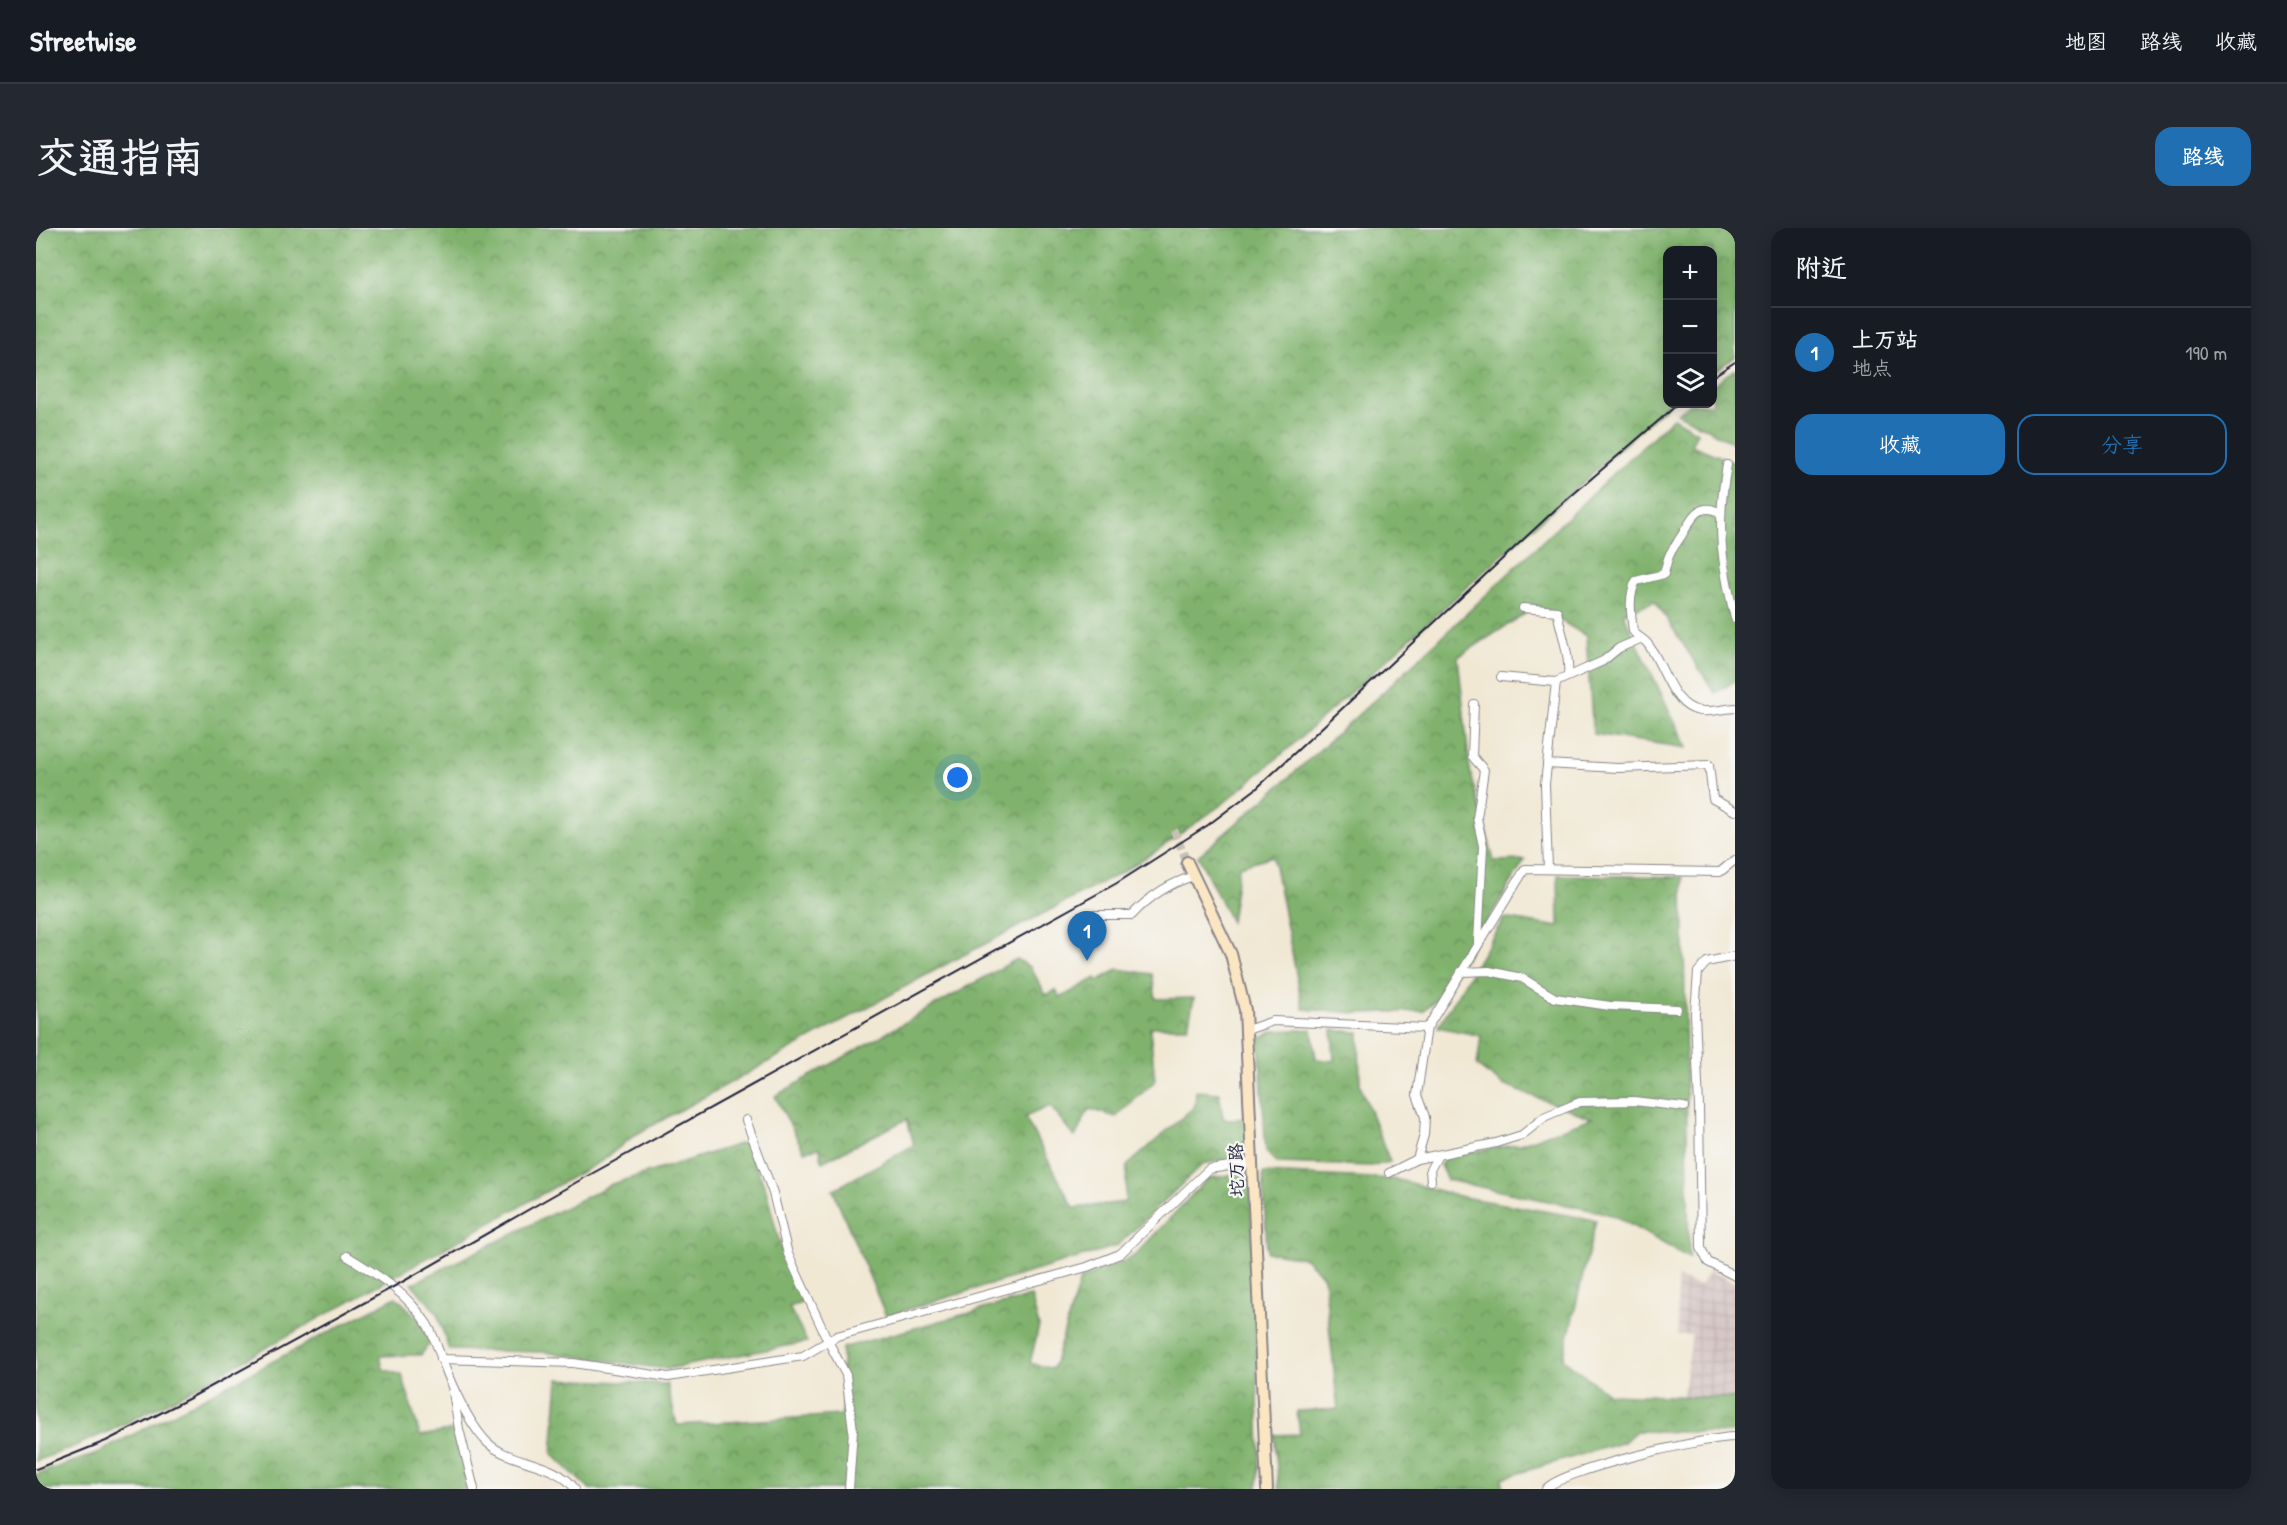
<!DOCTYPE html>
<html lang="zh">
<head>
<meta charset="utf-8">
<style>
	body { margin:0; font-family:"Patrick Hand","LXGW WenKai TC",sans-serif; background:#242831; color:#f1f3f6 }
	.controls { position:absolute; right:18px; top:18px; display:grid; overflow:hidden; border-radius:12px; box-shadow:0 3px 15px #0003 }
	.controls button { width:54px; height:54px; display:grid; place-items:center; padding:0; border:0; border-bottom:2px solid #363941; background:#171b24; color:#f1f3f6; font:30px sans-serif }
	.you { position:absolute; left:922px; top:550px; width:21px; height:21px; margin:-15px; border:4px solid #fff; border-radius:50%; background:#1a73e8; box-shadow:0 0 0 9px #1a73e833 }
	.badge { display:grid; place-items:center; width:39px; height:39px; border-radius:50%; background:#1f6fb2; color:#fff; font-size:20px; font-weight:700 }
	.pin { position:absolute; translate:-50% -50px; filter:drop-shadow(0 2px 3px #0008) }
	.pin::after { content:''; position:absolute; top:32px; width:21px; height:18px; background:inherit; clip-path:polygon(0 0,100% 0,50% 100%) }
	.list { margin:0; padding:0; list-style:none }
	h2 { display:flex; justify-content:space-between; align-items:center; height:78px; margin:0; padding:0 24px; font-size:26px }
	h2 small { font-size:20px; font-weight:400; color:#9ea1a6 }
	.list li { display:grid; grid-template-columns:39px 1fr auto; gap:18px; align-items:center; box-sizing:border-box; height:90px; padding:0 24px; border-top:2px solid #363941 }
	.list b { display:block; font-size:22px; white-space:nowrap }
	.list p { margin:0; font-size:20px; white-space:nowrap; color:#9ea1a6 }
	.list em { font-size:20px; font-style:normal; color:#9ea1a6 }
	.actions { display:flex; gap:12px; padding:18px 24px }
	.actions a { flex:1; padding:14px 0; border:2px solid #1f6fb2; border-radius:18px; text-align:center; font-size:21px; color:#1f6fb2 }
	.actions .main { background:#1f6fb2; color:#fff }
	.icon { flex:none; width:33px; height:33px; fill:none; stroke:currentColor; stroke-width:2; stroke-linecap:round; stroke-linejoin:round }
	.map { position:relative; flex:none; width:1699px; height:1261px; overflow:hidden; border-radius:18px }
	header { display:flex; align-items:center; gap:36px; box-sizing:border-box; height:84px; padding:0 30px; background:#171b24; border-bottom:2px solid #363941 }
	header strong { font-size:28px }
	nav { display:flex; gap:33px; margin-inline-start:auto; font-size:21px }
	.intro { display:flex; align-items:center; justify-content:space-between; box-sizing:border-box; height:144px; padding:0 36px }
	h1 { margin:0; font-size:42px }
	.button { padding:15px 27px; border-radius:18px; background:#1f6fb2; color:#fff; font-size:21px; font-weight:700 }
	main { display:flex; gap:36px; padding:0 36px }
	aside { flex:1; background:#171b24; border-radius:18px; box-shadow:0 3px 15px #0003 }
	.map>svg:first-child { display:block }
	.industrial { fill:url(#industrial-grid) }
	.forest { fill:url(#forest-crowns); stroke:#516a54; stroke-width:1.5 }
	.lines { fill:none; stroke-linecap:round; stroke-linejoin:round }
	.minor-tunnel { stroke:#c8c0b5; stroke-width:8; stroke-dasharray:8 4; stroke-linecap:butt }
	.minor-casing { stroke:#8a8588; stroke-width:10 }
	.secondary-casing { stroke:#8a8588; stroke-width:14 }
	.minor { stroke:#fff; stroke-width:8 }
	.secondary { stroke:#fbe6c4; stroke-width:10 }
	.rail { stroke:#22223b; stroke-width:2 }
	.labels { text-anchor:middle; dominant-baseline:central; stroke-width:4.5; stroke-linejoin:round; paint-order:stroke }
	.street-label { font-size:18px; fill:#22223b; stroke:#f6f6f2 }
</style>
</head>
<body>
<header>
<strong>Streetwise</strong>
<nav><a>地图</a><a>路线</a><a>收藏</a></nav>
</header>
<div class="intro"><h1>交通指南</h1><a class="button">路线</a></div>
<main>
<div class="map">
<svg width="1699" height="1261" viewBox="0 0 1699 1261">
	<defs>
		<pattern id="industrial-grid" width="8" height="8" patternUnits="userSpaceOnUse" patternTransform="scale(1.5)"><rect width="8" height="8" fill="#d1bfbd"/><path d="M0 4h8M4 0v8" fill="none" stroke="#b3a4a3"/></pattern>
		<pattern id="forest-crowns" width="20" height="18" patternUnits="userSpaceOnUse" patternTransform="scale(1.5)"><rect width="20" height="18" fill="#80b26d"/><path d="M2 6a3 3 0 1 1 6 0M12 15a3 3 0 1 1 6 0" fill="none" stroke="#68905b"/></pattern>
	</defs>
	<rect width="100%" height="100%" fill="#f6f6f2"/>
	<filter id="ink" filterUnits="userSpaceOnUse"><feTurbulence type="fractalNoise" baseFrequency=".0167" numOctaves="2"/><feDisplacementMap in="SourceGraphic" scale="12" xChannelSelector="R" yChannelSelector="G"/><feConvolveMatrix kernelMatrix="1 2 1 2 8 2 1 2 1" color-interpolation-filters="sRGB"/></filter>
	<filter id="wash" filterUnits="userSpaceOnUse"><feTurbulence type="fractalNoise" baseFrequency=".008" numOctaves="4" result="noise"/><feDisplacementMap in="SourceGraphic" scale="24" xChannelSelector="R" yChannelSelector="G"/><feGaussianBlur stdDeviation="1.35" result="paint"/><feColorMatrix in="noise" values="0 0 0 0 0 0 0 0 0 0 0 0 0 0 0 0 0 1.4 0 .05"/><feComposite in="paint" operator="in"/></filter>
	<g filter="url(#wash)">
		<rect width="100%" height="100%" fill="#f1e8d4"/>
		<!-- industrial -->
		<polygon class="industrial" points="1673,1042 1699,1055 1699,1172 1646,1171 1656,1107 1642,1107 1641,1050 1664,1058"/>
		<!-- forest -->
		<g class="forest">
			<polygon points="0,0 1699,0 1699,129 1677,144 1676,22 1632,22 1633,176 1252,521 1188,575 1120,623 1081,647 903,740 599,907 567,932 140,1170 76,1202 32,1221 0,1233"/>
			<polygon points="1699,141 1699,216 1641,185 1653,176 1676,176 1677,157"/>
			<path d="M1637,190l24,14 -6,13 43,17 1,-1v220l-20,12 -60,-92 -32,12 64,135 -94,-14 -7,-98 -49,-30 -79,51 12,114 24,90 31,-1 -82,133 -20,18 -65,2 -55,-4 -30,-153 -34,10 -8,56 -33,-66c165,-138 317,-291 475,-438z"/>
			<polygon points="1522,647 1647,649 1653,1030 1579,988 1565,984 1411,952 1404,937 1411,928 1484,916 1556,890 1467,857 1441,838 1445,808 1402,799 1468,690 1523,699"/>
			<polygon points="981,731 995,740 1010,767 1020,762 1024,770 1060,750 1062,753 1082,741 1116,746 1120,771 1158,770 1152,799 1114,799 1119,853 1080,889 1053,881 1039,909 1014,878 989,889 1038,980 1089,974 1091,938 1159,878 1160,863 1183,865 1187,890 1193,891 1213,890 1213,926 1167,936 1081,1018 850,1088 797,962 878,917 871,891 786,934 784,920 768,923 739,868"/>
			<polygon points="1276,801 1280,831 1298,833 1296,802 1323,804 1324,857 1354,934 1336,938 1241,935 1230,924 1223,811 1238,803"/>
			<polygon points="710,914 730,962 749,1036 768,1074 753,1079 771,1114 631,1141 507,1124 413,1122 401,1085 376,1056 576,956"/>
			<polygon points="1214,945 1224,1226 1222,1261 553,1261 516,1226 522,1151 631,1156 641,1197 806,1187 806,1120 995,1068 1003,1098 994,1135 1017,1141 1044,1052 1098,1028 1172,950"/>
			<polygon points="1227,945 1359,951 1427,969 1560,992 1527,1131 1573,1166 1699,1170 1699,1205 1600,1203 1588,1214 1466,1250 1468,1261 1243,1261 1238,1207 1264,1206 1261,1183 1302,1181 1288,1049 1269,1030 1231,1024"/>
			<polygon points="360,1069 384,1092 394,1115 385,1127 344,1128 347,1141 366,1147 384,1208 417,1202 433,1261 0,1261 0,1246 58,1227"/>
		</g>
	</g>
	<g filter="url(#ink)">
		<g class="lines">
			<!-- minor-tunnel -->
			<polyline class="minor-tunnel" points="1138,602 1151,634"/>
			<defs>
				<g id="minor">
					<path d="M1691,237c-11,58 -6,97 8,153"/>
					<path d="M1685,286c-21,-15 -30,6 -39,21 -12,18 -13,17 -18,39l-28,7c-8,15 -5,33 -3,50 4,5 10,8 14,12 15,18 23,57 46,66 11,5 29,0 42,-1"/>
					<path d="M1487,380l34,3c4,22 13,43 11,65"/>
					<polyline points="1465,449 1520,454 1567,433 1583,420 1604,411"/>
					<polyline points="1438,476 1436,528 1448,542 1441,590 1447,618 1442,715"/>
					<polyline points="1511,536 1581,540 1673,537 1677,571 1699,583"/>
					<polyline points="1512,641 1509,556 1520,454"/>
					<path d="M1051,687h45c18,-19 37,-32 62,-39"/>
					<polyline points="1699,728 1671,734 1662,744 1659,785 1663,879 1665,1020 1672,1034 1699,1048"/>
					<polyline points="1425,744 1453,743 1486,750 1519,770 1574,778 1641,781"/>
					<polyline points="1211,802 1237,793 1389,800 1393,797 1489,641 1684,644 1699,632"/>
					<polyline points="710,892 737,965 752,1026 792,1113 810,1147 817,1202 813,1261"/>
					<polyline points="1381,931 1388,907 1389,889 1381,867 1391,799"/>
					<polyline points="1353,945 1381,931 1460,915 1486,907 1510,888 1544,874 1598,873 1648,879"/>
					<polyline points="1395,953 1394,942 1402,927"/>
					<path d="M311,1028c31,19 60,37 80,68 7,11 11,26 16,38 8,23 25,59 41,77 22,26 71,21 91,50"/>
					<polyline points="405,1131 537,1135 632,1149 767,1128 801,1108 1051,1039 1084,1026 1173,941 1216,935"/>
					<polyline points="417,1164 423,1201 438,1261"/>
					<path d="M1510,1261c15,-19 161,-52 189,-52"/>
				</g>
				<polyline id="secondary" points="1151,634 1195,726 1209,782 1231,1261"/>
			</defs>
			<!-- minor casing -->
			<use href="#minor" class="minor-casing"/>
			<!-- secondary casing -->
			<use href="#secondary" class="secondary-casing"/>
			<!-- minor -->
			<use href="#minor" class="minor"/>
			<!-- secondary -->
			<use href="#secondary" class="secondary"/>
			<!-- rail -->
			<g class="rail">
				<polyline points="1676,149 1699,134"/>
				<polyline points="0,1241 70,1213 152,1171 368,1053 539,955 1081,655 1172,597 1221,560 1520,281 1642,176"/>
			</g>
		</g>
	</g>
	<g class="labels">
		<!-- street labels -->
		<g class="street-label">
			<text transform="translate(1200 942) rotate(-92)">坨万路</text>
		</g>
	</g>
</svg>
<div class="controls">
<button>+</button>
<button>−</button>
<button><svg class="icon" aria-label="layers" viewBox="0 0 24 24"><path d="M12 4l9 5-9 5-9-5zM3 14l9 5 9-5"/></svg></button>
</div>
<div class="you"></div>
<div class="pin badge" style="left:1051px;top:733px">1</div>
</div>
<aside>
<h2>附近<small></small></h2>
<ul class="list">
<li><span class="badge">1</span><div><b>上万站</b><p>地点</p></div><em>190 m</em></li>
</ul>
<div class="actions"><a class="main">收藏</a><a>分享</a></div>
</aside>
</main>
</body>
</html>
